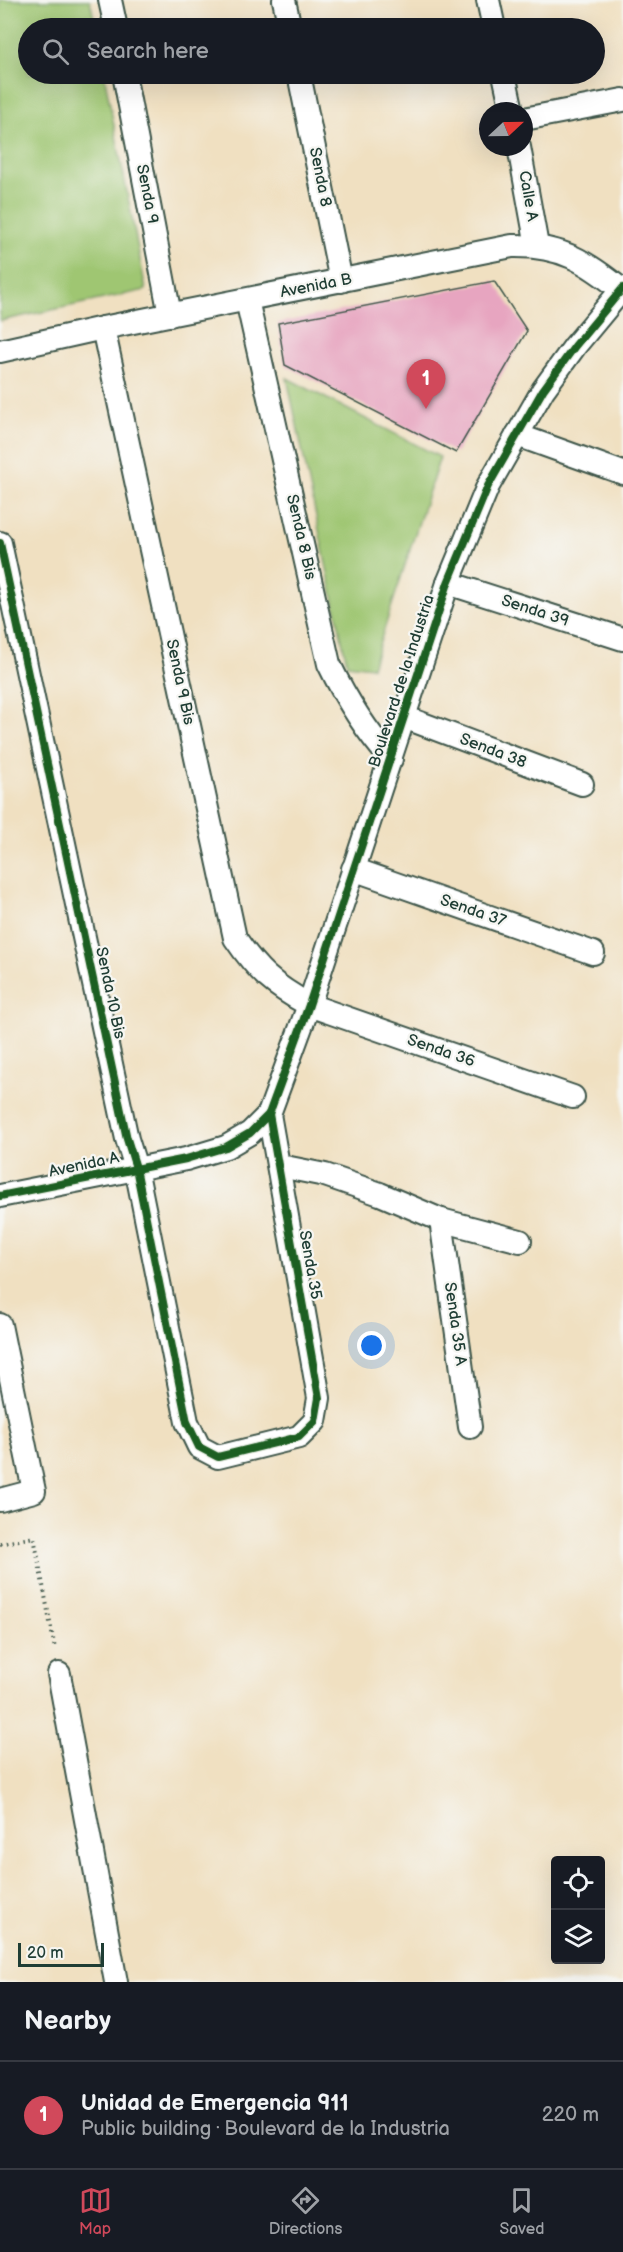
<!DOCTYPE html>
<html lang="en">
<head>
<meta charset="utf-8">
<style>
	body { margin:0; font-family:"Balsamiq Sans",sans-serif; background:#242831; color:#f1f3f6 }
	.controls { position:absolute; right:18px; bottom:18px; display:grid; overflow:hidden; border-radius:6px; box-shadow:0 6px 24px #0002 }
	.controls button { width:54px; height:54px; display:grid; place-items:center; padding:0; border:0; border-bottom:2px solid #363941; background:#171b24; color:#f1f3f6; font:30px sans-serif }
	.compass { position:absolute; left:479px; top:102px; width:54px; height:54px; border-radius:50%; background:#171b24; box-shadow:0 6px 24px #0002; rotate:68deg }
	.scale { position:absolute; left:18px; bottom:15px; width:86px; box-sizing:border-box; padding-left:6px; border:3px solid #1f3d34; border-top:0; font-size:16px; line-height:21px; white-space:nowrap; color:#1f3d34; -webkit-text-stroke:4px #f6f6f2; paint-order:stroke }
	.you { position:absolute; left:372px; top:1346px; width:21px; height:21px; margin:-15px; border:4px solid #fff; border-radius:50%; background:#1a73e8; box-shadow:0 0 0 9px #1a73e833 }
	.badge { display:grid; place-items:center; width:39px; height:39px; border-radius:50%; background:#d1495b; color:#fff; font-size:20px; font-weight:700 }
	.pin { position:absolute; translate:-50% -50px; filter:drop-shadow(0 2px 3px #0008) }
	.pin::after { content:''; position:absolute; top:32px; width:21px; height:18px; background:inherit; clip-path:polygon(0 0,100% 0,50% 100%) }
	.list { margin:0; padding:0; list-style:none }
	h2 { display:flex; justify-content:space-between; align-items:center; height:78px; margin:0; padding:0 24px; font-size:26px }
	h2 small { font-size:20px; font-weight:400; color:#9ea1a6 }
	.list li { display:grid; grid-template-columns:39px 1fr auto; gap:18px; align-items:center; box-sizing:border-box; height:108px; padding:0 24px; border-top:2px solid #363941 }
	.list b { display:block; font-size:22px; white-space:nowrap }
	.list p { margin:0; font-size:20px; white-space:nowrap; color:#9ea1a6 }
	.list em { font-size:20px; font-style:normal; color:#9ea1a6 }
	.icon { flex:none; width:33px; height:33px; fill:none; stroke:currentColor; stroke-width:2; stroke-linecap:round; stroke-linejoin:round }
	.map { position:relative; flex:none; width:623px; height:1982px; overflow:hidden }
	.search { position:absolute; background:#171b24; box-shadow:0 6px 24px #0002; left:18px; right:18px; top:18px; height:66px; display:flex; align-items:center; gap:15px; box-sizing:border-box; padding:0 21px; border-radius:33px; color:#9ea1a6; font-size:22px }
	.sheet { height:186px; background:#171b24 }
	nav { display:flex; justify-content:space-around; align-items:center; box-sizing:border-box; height:84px; border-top:2px solid #363941; background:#171b24; font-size:16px; color:#9ea1a6 }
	nav a { display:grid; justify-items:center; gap:3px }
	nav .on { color:#d1495b }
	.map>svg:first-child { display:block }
	.green { fill:#9fc672; stroke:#5f8253; stroke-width:1.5 }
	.building { fill:#e7a5c0 }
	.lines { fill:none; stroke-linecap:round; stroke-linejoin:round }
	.street-casing { stroke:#3e5549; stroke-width:26 }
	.path { stroke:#3e5549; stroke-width:4; stroke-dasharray:1.5 4.5; stroke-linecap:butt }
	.street { stroke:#fff; stroke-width:22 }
	.cycleway-casing { stroke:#f6f6f2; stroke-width:11 }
	.cycleway { stroke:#1b5e20; stroke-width:8 }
	.labels { text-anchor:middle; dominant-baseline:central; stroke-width:4.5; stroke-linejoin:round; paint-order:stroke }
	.street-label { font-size:16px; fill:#1f3d34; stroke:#f6f6f2 }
</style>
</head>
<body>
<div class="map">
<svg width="623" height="1982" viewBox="0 0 623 1982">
	<rect width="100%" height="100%" fill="#f6f6f2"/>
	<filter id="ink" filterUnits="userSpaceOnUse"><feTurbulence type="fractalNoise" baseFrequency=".0167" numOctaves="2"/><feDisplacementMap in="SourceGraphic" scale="12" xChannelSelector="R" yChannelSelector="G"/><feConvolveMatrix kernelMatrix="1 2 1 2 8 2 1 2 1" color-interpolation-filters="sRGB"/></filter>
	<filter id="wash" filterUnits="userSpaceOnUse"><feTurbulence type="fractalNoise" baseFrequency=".008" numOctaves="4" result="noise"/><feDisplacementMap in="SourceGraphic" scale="24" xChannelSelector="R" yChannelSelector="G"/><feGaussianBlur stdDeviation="1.35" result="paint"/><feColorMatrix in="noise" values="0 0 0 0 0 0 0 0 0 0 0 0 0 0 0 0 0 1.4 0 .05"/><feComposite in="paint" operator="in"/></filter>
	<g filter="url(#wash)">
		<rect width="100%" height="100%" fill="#f0e0c1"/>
		<!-- green -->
		<g class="green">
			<polygon points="0,0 90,0 96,28 28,28 28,74 104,74 146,290 0,321"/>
			<polygon points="287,378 440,457 372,667 347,664"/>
		</g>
		<g id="blocks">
			<!-- building -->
			<polygon class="building" points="494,281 527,331 456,453 285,365 278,323"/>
		</g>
	</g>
	<g filter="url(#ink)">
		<use href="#blocks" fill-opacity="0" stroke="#3e5549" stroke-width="1.5"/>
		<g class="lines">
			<defs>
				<g id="street">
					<polyline points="110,0 116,28"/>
					<polyline points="284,0 290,28"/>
					<polyline points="488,0 494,28"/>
					<polyline points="124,74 170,315"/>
					<polyline points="299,74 341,281"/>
					<polyline points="504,74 512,111"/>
					<polyline points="524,119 623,100"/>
					<polyline points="519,147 537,246"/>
					<path d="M247,300l82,364c17,35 36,66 62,95"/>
					<path d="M103,328l132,610c23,34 38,47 74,67l264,92"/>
					<path d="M0,351l103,-23 409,-82c49,-1 74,15 111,45"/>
					<polyline points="517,435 623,473"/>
					<polyline points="0,543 127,1139 136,1168 187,1422 199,1447 218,1457 299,1437 315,1421 319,1398 269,1114"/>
					<polyline points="448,583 623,639"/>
					<polyline points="404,717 582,784"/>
					<polyline points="353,869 593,953"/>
					<polyline points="280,1166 325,1175 380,1194 441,1220 520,1241"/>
					<polyline points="0,1196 186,1159 226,1147 250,1133 269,1114 309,1005 448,583 488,486 543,390 575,346 623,288"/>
					<polyline points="441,1220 470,1427"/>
					<polyline points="0,1325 34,1491 0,1500"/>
					<polyline points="59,1674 116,1982"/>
				</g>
			</defs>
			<!-- street casing -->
			<use href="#street" class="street-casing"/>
			<!-- path -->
			<polyline class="path" points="0,1544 34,1537 55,1649"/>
			<!-- street -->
			<use href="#street" class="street"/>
			<defs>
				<g id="cycleway">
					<polyline points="0,543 127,1139 136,1168 187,1422 199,1447 218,1457 299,1437 315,1421 319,1398 269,1114"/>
					<polyline points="0,1196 186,1159 226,1147 250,1133 269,1114 309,1005 448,583 488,486 543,390 575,346 623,288"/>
				</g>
			</defs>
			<!-- cycleway casing -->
			<use href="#cycleway" class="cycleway-casing"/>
			<!-- cycleway -->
			<use href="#cycleway" class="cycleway"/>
		</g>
	</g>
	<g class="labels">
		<!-- street labels -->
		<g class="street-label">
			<text transform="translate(320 177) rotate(79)">Senda 8</text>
			<text transform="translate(147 194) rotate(79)">Senda 9</text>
			<text transform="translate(528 196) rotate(80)">Calle A</text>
			<text transform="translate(316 286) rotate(-11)">Avenida B</text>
			<text transform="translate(301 537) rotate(77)">Senda 8 Bis</text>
			<text transform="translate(535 611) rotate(18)">Senda 39</text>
			<text transform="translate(402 681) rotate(-72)">Boulevard de la Industria</text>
			<text transform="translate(180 682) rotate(78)">Senda 9 Bis</text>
			<text transform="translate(493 751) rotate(21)">Senda 38</text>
			<text transform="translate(473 911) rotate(19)">Senda 37</text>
			<text transform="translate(110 993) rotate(78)">Senda 10 Bis</text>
			<text transform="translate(441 1051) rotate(19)">Senda 36</text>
			<text transform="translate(84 1165) rotate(-12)">Avenida A</text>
			<text transform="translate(310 1265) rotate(80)">Senda 35</text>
			<text transform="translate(455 1324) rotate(82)">Senda 35 A</text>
		</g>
	</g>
</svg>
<div class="controls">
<button><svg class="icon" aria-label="locate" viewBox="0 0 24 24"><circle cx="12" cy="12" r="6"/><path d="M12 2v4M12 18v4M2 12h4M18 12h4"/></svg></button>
<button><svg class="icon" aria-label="layers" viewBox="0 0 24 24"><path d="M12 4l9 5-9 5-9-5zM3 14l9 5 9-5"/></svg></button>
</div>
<svg class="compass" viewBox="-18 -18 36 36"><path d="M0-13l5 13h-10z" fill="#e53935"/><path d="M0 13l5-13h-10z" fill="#9ea1a6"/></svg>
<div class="scale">20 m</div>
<div class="you"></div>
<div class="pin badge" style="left:426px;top:409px">1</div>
<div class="search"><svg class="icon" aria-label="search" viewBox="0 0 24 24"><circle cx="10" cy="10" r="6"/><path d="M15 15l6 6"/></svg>Search here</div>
</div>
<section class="sheet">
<h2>Nearby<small></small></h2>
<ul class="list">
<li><span class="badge">1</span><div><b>Unidad de Emergencia 911</b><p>Public building · Boulevard de la Industria</p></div><em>220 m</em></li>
</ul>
</section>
<nav>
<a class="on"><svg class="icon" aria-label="map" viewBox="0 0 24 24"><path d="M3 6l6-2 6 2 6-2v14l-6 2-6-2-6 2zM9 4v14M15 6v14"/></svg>Map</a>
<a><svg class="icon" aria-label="directions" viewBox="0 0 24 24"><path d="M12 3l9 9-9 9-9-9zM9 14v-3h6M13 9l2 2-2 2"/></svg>Directions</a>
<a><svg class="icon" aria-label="saved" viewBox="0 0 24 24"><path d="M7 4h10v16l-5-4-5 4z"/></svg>Saved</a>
</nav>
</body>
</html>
